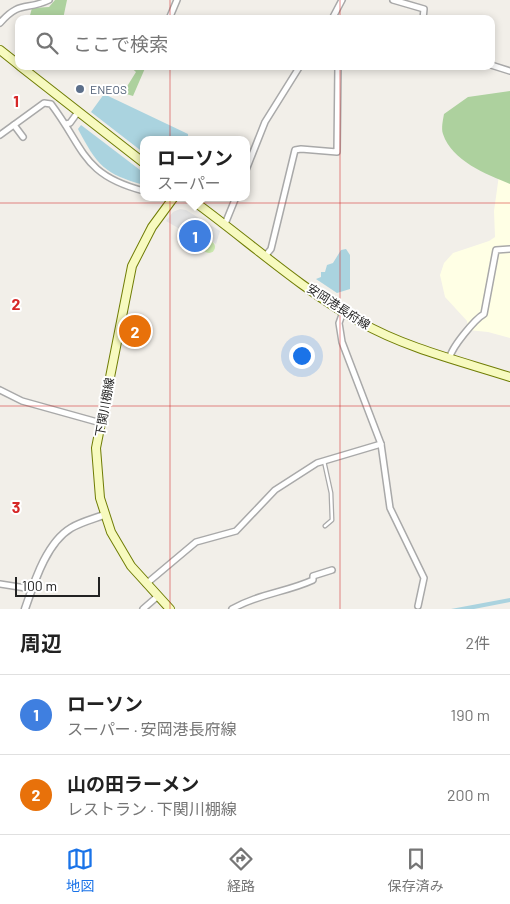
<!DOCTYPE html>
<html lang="ja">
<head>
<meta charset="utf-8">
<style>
	body { margin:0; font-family:Barlow,"Noto Sans JP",sans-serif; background:#f6f6f6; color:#222 }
	.scale { position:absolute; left:15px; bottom:12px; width:85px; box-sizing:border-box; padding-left:5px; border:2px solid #222; border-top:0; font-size:14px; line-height:18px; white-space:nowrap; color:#222; -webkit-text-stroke:4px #fff; paint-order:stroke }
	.you { position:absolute; left:301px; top:355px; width:18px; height:18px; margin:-12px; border:4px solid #fff; border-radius:50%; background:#1a73e8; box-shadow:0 0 0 8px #1a73e833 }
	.badge { display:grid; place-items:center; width:32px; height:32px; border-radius:50%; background:#1a73e8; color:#fff; font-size:16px; font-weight:700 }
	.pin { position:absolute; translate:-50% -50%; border:2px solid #fff; box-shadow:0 1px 5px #0006 }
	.popup { position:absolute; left:140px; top:136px; width:110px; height:65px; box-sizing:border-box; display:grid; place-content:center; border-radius:10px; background:#fff; filter:drop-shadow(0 1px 4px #0005); font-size:16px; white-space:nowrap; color:#767676 }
	.popup b { font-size:19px; color:#222 }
	.popup::after { content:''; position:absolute; left:50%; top:100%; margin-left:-10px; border:10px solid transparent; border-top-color:#fff }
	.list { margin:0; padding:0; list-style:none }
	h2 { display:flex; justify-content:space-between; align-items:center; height:65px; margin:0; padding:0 20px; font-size:21px }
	h2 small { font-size:16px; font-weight:400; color:#767676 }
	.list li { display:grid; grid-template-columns:32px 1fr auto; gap:15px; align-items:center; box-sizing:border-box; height:80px; padding:0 20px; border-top:1px solid #e0e0e0 }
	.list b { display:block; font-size:19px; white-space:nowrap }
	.list p { margin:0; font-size:16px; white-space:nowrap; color:#767676 }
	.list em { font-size:16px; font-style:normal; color:#767676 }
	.icon { flex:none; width:28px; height:28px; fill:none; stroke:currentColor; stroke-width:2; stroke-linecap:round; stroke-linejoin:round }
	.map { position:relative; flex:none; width:510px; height:609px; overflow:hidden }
	.search { position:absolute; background:#fff; box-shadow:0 2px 8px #0003; left:15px; right:15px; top:15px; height:55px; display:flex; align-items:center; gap:12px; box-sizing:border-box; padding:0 18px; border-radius:10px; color:#767676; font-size:19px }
	.sheet { height:225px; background:#fff }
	nav { display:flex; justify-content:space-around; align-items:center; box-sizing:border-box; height:70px; border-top:1px solid #e0e0e0; background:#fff; font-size:14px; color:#767676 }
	nav a { display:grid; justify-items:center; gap:2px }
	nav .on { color:#1a73e8 }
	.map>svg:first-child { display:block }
	.education { fill:#ffffe5 }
	.grass { fill:#cdebb0 }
	.forest { fill:#add19e }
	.parking { fill:#e2e2e2 }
	.water { fill:#aad3df }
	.building { fill:#c7bfb8 }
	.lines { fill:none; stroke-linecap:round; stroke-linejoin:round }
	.service-casing { stroke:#a9a9a9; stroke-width:5 }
	.minor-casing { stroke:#a9a9a9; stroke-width:8 }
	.tertiary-casing { stroke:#a9a9a9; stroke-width:9 }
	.secondary-casing { stroke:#707d05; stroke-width:10 }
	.service { stroke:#fff; stroke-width:2.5 }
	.minor { stroke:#fff; stroke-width:5 }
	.tertiary { stroke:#fff; stroke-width:6 }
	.secondary { stroke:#f7fabf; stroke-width:8 }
	.grid { fill:none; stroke:#d62828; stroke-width:1; stroke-opacity:0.55 }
	.service-dot { fill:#5c6f8a; stroke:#fff; stroke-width:2 }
	.labels { text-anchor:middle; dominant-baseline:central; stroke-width:4; stroke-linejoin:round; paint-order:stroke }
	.service-label { font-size:12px; fill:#4e5e75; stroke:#fff; text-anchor:start }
	.street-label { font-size:12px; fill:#222; stroke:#fff }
	.grid-label { font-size:16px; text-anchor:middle; font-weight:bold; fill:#d62828; stroke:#fff; stroke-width:4; stroke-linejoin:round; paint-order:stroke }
</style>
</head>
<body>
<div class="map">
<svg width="510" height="609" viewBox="0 0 510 609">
	<rect width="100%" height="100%" fill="#f2efe9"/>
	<!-- education -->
	<polygon class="education" points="510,139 510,338 488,332 468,330 467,321 445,297 440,275 444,263 453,253 489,241 495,237 494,211 500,168"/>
	<!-- grass -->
	<circle class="grass" cx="209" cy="247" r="6"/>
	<!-- forest -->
	<g class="forest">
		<polygon points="55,0 67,0 63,19 29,19 32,8 49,7"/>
		<polygon points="129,66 146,66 133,96 123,93 136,72"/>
		<path d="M510,91v93c-24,-10 -58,-23 -67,-50 -2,-6 0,-14 1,-20l24,-17z"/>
	</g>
	<!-- parking -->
	<polygon class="parking" points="180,209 186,210 220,231 216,244 192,225 185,232 166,221 173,212"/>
	<!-- water -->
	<g class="water">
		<polygon points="104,94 188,134 188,140 144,140 144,153 91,112"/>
		<path d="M81,125l63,48v12c-40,-11 -47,-20 -66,-56z"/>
		<polygon points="346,249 350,255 350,289 337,293 316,279 321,277 321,272 325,272 327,265 333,263 341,250"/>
		<polygon points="510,598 510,602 474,609 451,609"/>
	</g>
	<!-- building -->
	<g class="building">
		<polygon points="191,226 206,237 200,246 184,236"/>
		<polygon points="128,324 144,328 142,337 126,334"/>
	</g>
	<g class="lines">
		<defs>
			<polyline id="service" points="324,461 331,493 332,520 325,526"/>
			<g id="minor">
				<polyline points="393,0 424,9 423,19"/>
				<polyline points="169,19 177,0"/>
				<polyline points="332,19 342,0"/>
				<path d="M0,23c20,-23 26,-12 49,-23"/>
				<polyline points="491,65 510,71"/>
				<polyline points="66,124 70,123 78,112"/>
				<polyline points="14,125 23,137"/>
				<path d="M0,135l44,-32 7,1c34,45 31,71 93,87"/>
				<polyline points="246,170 265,122 300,66"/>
				<polyline points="225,224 236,197"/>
				<polyline points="266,255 271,249 295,150 301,149 337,152 338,66"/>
				<polyline points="343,312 339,323 342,342 381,444 390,508 424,578 418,606"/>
				<path d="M450,357c2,-10 25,-38 34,-43l12,-64 14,-1"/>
				<polyline points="0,390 22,401 101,423"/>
				<polyline points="0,584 32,589"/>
				<polyline points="146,584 196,542 236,531 275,490 317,463 381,444"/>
				<polyline points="143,609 158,596"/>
				<path d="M232,609c26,-15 55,-17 81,-29v-4l19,-6"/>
			</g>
			<path id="tertiary" d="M25,609c9,-26 21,-66 46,-81 10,-6 22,-9 33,-13"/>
			<g id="secondary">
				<polyline points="0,50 19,65"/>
				<polyline points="20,66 144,163"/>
				<path d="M188,197c57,41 111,91 172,125 46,26 100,39 150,55"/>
				<polyline points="170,609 131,566 111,532 100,498 96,448 132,266 152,227 174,197"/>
			</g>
		</defs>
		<!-- service casing -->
		<use href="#service" class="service-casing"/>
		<!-- minor casing -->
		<use href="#minor" class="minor-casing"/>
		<!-- tertiary casing -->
		<use href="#tertiary" class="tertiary-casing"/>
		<!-- secondary casing -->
		<use href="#secondary" class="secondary-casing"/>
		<!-- service -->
		<use href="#service" class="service"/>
		<!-- minor -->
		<use href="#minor" class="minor"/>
		<!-- tertiary -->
		<use href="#tertiary" class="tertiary"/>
		<!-- secondary -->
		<use href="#secondary" class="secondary"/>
	</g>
	<!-- grid -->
	<path class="grid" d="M170,0v19M340,0v19M170,66v543M340,66v543M0,203h510M0,406h510"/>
	<!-- markers -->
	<circle class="service-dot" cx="80" cy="89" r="5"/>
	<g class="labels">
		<!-- service labels -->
		<g class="service-label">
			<text x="90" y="89">ENEOS</text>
		</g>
		<!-- street labels -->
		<g class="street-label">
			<text transform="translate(339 306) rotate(33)">安岡港長府線</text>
			<text transform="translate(104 407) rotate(-80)">下関川棚線</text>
		</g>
	</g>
	<g class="grid-label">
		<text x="16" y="107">1</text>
		<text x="16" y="310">2</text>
		<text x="16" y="513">3</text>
	</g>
</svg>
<div class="scale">100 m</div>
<div class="you"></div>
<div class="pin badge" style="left:195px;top:236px;background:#3f7fe0">1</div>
<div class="popup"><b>ローソン</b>スーパー</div>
<div class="pin badge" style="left:135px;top:331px;background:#e8710a">2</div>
<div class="search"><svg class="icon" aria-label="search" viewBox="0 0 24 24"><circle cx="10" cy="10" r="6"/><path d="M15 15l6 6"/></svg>ここで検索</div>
</div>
<section class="sheet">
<h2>周辺<small>2件</small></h2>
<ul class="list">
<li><span class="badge" style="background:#3f7fe0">1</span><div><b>ローソン</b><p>スーパー · 安岡港長府線</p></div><em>190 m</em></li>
<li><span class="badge" style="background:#e8710a">2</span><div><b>山の田ラーメン</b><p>レストラン · 下関川棚線</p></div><em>200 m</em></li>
</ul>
</section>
<nav>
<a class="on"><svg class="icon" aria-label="map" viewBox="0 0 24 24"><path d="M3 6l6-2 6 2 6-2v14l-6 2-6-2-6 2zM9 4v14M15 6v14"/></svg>地図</a>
<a><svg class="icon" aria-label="directions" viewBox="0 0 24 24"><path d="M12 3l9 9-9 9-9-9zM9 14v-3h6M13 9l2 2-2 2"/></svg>経路</a>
<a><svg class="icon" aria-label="saved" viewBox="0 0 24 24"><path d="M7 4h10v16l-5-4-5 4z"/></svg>保存済み</a>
</nav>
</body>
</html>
